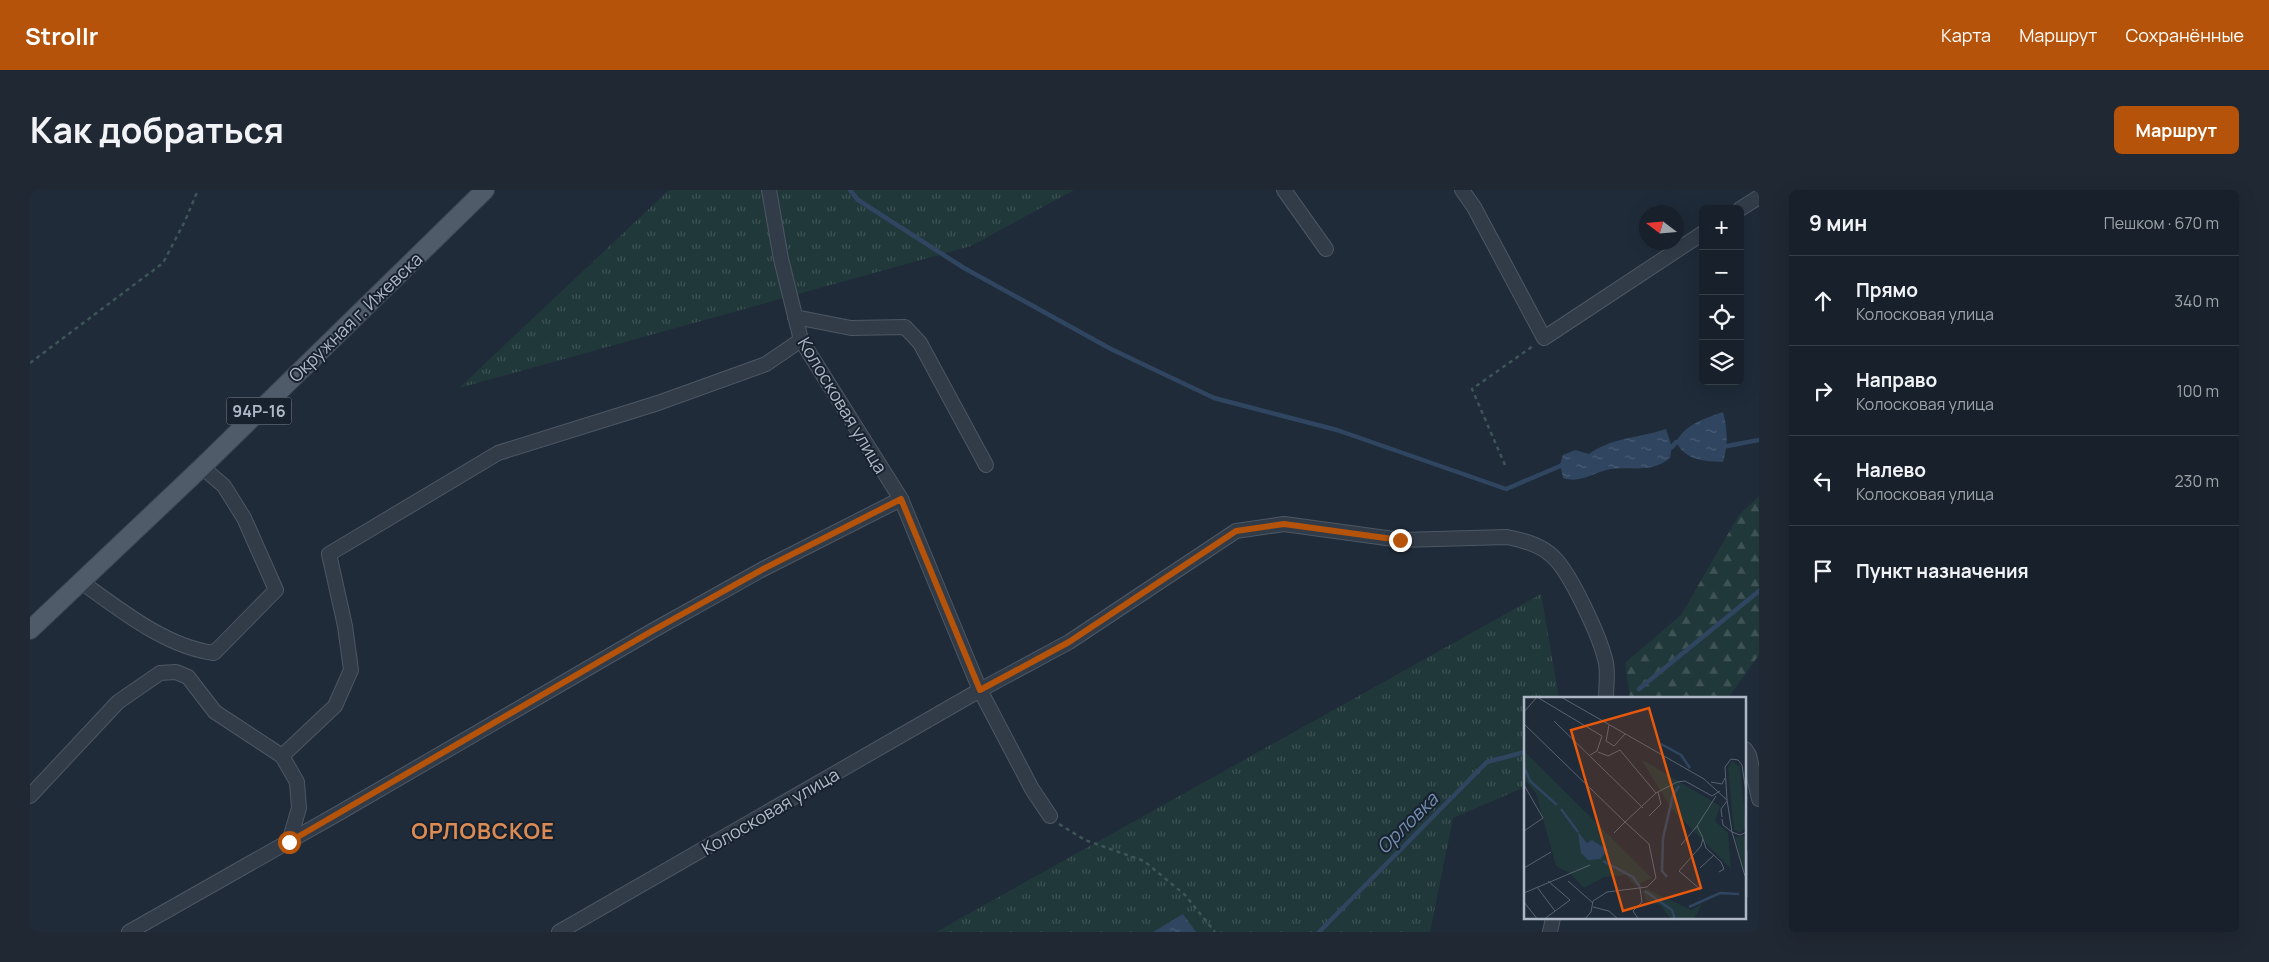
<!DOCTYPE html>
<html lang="ru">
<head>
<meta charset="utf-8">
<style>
	body { margin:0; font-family:Manrope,sans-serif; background:#202833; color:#f1f3f6 }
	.controls { position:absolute; right:15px; top:15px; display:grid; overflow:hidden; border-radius:8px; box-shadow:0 5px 20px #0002 }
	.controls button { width:45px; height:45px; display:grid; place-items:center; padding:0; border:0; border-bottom:1px solid #363e47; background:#17202b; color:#f1f3f6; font:25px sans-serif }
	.compass { position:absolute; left:1609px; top:15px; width:45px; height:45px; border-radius:50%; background:#17202b; box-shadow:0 5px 20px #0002; rotate:286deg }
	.stop { position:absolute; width:15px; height:15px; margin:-11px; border:4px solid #b45309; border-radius:50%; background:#fff }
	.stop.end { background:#b45309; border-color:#fff; box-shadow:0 1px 5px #0008 }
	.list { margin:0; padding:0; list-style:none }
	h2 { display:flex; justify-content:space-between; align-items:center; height:65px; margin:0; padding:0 20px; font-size:21px }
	h2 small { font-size:16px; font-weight:400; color:#9ea3a9 }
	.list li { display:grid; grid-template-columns:32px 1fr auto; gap:15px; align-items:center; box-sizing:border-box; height:90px; padding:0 20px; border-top:1px solid #363e47 }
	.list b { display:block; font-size:19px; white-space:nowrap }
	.list p { margin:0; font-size:16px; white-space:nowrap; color:#9ea3a9 }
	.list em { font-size:16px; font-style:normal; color:#9ea3a9 }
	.icon { flex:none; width:28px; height:28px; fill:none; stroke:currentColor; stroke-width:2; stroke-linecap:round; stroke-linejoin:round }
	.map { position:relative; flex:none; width:1729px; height:742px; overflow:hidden; border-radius:8px }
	header { display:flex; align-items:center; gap:30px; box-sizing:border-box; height:70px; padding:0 25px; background:#b45309; color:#fff }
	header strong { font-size:24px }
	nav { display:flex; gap:28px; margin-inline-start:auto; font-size:18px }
	.intro { display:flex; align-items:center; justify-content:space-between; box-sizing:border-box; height:120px; padding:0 30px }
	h1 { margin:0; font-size:35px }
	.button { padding:12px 22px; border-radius:8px; background:#b45309; color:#fff; font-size:18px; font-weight:700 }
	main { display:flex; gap:30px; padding:0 30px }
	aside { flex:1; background:#17202b; border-radius:8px; box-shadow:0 5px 20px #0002 }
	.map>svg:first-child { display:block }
	.grass { fill:url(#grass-tufts) }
	.forest { fill:url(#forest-firs) }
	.water { fill:url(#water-ripples) }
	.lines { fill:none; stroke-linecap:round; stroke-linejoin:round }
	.stream { stroke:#2f4560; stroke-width:4.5 }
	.minor-casing { stroke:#4d5764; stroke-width:16 }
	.major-casing { stroke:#3c4553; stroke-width:20 }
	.path { stroke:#3e5558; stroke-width:2.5; stroke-dasharray:4 4; stroke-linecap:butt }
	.minor { stroke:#323c49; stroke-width:14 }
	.major { stroke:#505b6a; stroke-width:18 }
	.route { stroke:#b45309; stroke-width:6 }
	.labels { text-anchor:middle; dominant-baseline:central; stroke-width:4; stroke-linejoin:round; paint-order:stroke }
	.shield { fill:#18212e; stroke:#808a98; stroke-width:1 }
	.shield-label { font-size:16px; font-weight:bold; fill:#adb7c6 }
	.street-label { font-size:18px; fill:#adb7c6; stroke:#18212e }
	.water-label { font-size:19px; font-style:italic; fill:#738eb1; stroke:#18212e }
	.district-label { font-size:22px; font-weight:bold; letter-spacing:1px; fill:#db8b53; stroke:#18212e }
	.inset-river { fill:none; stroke:#2f4560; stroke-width:2.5 }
	.inset-road { fill:none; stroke:#586371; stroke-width:1 }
	.view { fill:#e8590c; fill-opacity:0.15; stroke:#e8590c; stroke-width:2.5 }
	.inset-edge { fill:none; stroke:#adb7c6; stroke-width:2.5 }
</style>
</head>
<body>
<header>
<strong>Strollr</strong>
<nav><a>Карта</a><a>Маршрут</a><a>Сохранённые</a></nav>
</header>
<div class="intro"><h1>Как добраться</h1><a class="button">Маршрут</a></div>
<main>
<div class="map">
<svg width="1729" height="742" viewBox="0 0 1729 742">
	<defs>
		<pattern id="grass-tufts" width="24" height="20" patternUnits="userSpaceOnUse" patternTransform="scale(1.25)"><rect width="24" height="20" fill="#21383a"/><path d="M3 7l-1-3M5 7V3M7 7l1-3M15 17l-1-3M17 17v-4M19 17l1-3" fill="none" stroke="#3f5355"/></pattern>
		<pattern id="forest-firs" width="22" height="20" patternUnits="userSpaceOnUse" patternTransform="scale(1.25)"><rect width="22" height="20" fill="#21383a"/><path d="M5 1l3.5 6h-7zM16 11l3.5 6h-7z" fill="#3f5355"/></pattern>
		<pattern id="water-ripples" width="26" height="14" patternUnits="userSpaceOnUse" patternTransform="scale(1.25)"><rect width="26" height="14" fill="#2f4560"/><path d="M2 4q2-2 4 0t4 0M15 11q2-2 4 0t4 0" fill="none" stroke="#4a5e75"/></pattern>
	</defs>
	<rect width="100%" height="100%" fill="#1f2b39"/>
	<!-- grass -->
	<g class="grass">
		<polygon points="639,0 1044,0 941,56 429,198"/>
		<polygon points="1511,404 1529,508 1495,508 1495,597 1423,628 1400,742 906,742"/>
	</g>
	<!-- forest -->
	<polygon class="forest" points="1729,306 1729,465 1698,508 1600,508 1595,473 1651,425 1709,325"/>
	<!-- water -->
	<g class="water">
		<path d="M1693,222c5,18 5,33 0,50 -19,-1 -37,-1 -47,-20 11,-19 28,-23 47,-30z"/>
		<path d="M1636,239l6,18 -2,11c-20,16 -37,8 -59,11 -18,3 -30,15 -48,9l-3,-14 3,-9 12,-5 14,4c23,-17 51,-16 77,-25z"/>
		<polygon points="1153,724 1166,742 1123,742"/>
	</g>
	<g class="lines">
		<!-- stream -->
		<g class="stream">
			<polyline points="820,0 828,10 934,78 1081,159 1184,208 1307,240 1476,299 1535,274"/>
			<polyline points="1692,257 1729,250"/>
			<polyline points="1637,258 1642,257 1646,252 1652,253"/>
			<polyline points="1609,499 1729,401"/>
			<polyline points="1289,742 1457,572 1495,562"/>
		</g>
		<defs>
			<g id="minor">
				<path d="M739,0l12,69 20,81 100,159 79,191 89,-48 167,-111 48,-7 117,16 106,-3c15,3 31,7 43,17 19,14 51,85 56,109 2,11 0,24 0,35"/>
				<polyline points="1254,0 1296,59"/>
				<polyline points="1432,0 1444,17 1514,148 1673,43"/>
				<polyline points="1710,19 1729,7"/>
				<polyline points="765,127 821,138 875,137 890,153 956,275"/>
				<path d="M50,391c39,28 86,66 134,72l62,-63 -32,-72 -20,-32 -22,-19"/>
				<polyline points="1715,559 1719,565 1729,609"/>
				<polyline points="252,566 305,516 321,480 315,436 299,364 468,263 628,213 736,174 771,150"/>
				<polyline points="0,606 88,512 130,483 146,482 158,487 185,522 252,566 267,592 269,618 259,652"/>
				<polyline points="99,742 309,623 622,441 733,379 871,309"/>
				<polyline points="529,742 950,500 1002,599 1020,626"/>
				<polyline points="1520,742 1523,728"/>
			</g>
			<polyline id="major" points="0,440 172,277 455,0"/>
		</defs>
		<!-- minor casing -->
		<use href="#minor" class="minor-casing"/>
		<!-- major casing -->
		<use href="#major" class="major-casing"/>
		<!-- path -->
		<g class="path">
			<polyline points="0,173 133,73 155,31 168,0"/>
			<polyline points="1475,275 1442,199 1503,156"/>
			<polyline points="1029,634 1055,650 1114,671 1155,705 1185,742"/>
		</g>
		<!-- minor -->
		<use href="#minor" class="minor"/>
		<!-- major -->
		<use href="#major" class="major"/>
	</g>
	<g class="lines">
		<!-- route -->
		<polyline class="route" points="259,652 622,441 733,379 871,309 950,500 1039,452 1206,341 1254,334 1370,350"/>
	</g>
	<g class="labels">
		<!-- shield labels -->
		<rect class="shield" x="196.5" y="207.5" width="65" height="27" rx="4"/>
		<g class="shield-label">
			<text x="229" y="221">94Р-16</text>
		</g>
		<!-- street labels -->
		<g class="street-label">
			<text transform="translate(325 127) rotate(-44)">Окружная г. Ижевска</text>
			<text transform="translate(813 215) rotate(59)">Колосковая улица</text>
			<text transform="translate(740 621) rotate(-30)">Колосковая улица</text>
		</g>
		<!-- water labels -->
		<g class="water-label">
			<text transform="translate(1377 633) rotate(-45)">Орловка</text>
		</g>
		<!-- district labels -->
		<g class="district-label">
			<text x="453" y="641">ОРЛОВСКОЕ</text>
		</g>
	</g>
	<!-- overview -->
	<g transform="translate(1494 507)">
		<rect width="222" height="222" fill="#1f2b39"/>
		<path d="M0,54l128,127 -17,8 -9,-11 -22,2 -20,11 -13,-14 -15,-8 -20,-73 -12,-14zM117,62l79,47 -5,15 13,12 3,36 -60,-61zM208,64l8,6 6,60 -6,6 -6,-4 -6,-61zM222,139l-2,36 -9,-35z" fill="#21383a"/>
		<path d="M123,192l44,21 11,-6 -8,15h-23l-10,-13 -15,-6 -4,-9z" fill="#21383a"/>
		<path d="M54,135l9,11 5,-3 16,10 -8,9 -12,1 -7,-7z" fill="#2f4560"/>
		<path class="inset-river" d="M137,47l20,11 9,13M0,70l6,14 27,24M37,112l17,23M79,164l30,16 7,10M143,180l-5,-6 1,-33 10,-43 6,-9M121,194l27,19 3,10M165,210l31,-14 19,1"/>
		<path class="inset-road" d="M13,0l65,39 -5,15 -7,4M37,0l143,82 23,21M0,15l13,-15M30,24l89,87M0,27l101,98 -11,11M85,28l-3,16 8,5 11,-12M74,55l10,4 12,-6 36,43M187,85l11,2 3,-6M0,88l19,33 -19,13M125,119l12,-12 -3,-12M198,120l-1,-8 6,-8M198,122l1,6 9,7M208,135l8,3 7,-3M179,142l3,9 15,14 3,7 -5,3M157,148l16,-19M223,154v46M0,171l27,-16M176,171l14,-13M221,179l-13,-44 -5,-32 -2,-33 6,-8 7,1 4,5 5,34M44,184l25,22M13,190l18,24M177,193l-22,-19 22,-25 2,-8 -6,-12 19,-30M0,196l66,-28M0,205l14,18M69,210l16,4 10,9M19,223l27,-20 -22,-19M60,223l7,-8 2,-11 14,-9 40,-5 9,-9 -7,-34 -24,-22 31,-29 21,-11 8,-1 27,15 8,-5M115,223l-6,-9 9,-9 -2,-14"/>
		<path class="view" d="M125,11l52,180 -78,23 -52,-181z"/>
		<rect width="222" height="222" class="inset-edge"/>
	</g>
</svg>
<div class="controls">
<button>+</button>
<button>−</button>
<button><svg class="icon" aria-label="locate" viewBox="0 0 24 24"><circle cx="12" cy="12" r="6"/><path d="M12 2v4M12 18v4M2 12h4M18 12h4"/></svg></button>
<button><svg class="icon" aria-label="layers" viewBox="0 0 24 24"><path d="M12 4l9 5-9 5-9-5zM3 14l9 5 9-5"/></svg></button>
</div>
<svg class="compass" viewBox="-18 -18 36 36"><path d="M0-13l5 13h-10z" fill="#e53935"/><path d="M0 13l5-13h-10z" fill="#9ea3a9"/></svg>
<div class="stop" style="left:259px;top:652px"></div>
<div class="stop end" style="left:1370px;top:350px"></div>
</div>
<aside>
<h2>9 мин<small>Пешком · 670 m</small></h2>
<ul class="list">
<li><svg class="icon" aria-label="ahead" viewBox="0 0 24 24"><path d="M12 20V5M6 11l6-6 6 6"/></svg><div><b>Прямо</b><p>Колосковая улица</p></div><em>340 m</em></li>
<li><svg class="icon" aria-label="right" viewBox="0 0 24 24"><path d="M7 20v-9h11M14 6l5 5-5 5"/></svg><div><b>Направо</b><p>Колосковая улица</p></div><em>100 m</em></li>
<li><svg class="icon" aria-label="left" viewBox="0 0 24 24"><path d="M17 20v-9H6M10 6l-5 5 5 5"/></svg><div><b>Налево</b><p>Колосковая улица</p></div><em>230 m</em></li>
<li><svg class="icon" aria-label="arrive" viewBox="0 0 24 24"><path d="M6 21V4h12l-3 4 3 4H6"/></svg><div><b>Пункт назначения</b></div></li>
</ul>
</aside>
</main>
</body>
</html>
